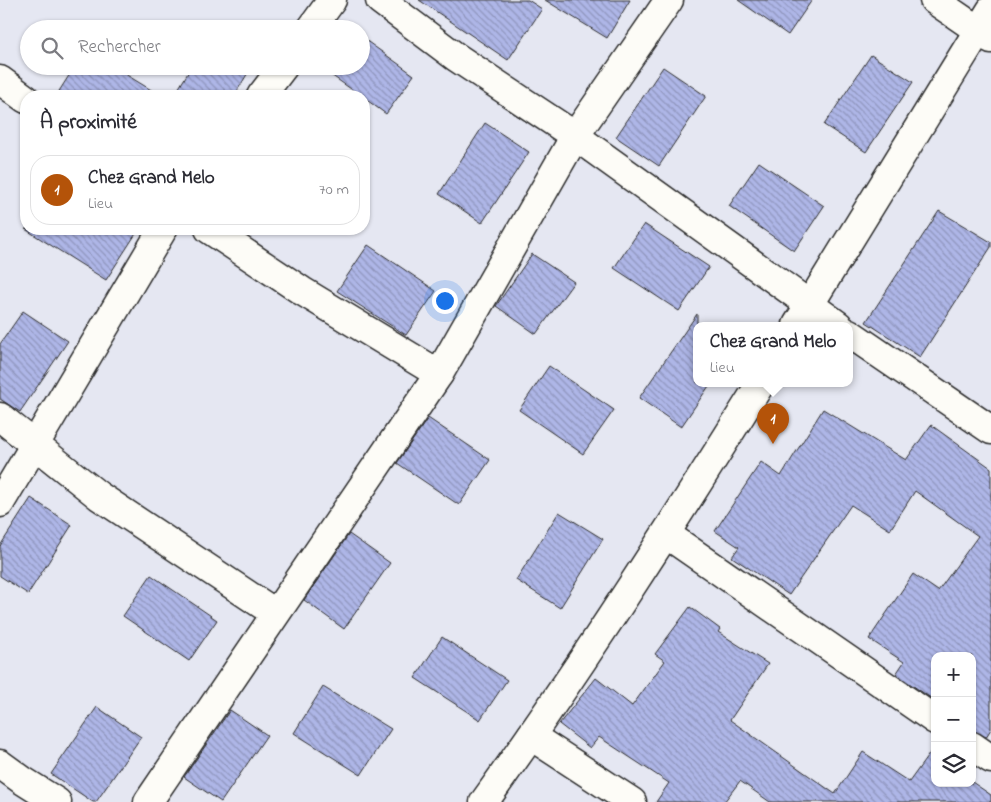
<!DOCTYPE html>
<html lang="fr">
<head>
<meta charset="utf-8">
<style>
	body { margin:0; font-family:"Indie Flower",sans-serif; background:#f7f7f7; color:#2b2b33 }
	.controls { position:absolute; right:15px; bottom:15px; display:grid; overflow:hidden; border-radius:10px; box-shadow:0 1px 4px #0004 }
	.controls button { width:45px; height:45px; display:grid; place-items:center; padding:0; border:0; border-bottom:1px solid #e1e1e2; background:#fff; color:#2b2b33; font:25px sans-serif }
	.you { position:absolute; left:444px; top:300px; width:18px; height:18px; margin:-12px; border:4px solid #fff; border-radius:50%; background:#1a73e8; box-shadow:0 0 0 8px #1a73e833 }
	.badge { display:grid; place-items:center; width:32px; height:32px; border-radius:50%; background:#b45309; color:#fff; font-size:16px; font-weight:700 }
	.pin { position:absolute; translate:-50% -41px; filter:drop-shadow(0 1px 2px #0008) }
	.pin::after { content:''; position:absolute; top:26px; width:18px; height:15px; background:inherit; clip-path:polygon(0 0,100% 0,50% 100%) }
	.popup { position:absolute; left:693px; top:322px; width:160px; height:65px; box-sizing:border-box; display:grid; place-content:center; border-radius:10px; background:#fff; filter:drop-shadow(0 1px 4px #0005); font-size:16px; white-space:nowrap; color:#7c7c81 }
	.popup b { font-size:19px; color:#2b2b33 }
	.popup::after { content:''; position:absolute; left:50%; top:100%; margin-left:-10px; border:10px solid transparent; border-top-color:#fff }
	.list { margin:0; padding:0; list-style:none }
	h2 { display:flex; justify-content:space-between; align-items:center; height:65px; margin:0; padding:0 20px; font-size:21px }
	h2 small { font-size:16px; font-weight:400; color:#7c7c81 }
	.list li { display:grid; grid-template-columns:32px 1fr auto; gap:15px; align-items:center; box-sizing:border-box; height:70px; margin:0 10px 10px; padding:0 10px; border:1px solid #e1e1e2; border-radius:20px }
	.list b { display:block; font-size:19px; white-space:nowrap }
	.list p { margin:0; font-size:16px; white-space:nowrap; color:#7c7c81 }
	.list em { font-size:16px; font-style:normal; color:#7c7c81 }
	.icon { flex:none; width:28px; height:28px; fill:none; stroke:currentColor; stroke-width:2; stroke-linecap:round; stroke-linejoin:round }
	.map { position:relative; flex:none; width:991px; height:802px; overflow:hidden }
	.search { position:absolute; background:#fff; box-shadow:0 1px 4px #0004; left:20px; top:20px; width:350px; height:55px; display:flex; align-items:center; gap:12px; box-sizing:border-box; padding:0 18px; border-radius:28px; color:#7c7c81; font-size:19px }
	.panel { position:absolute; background:#fff; box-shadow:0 1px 4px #0004; left:20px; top:90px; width:350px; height:145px; border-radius:20px }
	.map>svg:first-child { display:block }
	.building { fill:url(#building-back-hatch); stroke:#2b2b2b }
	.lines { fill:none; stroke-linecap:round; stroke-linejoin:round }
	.street-casing { stroke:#2b2b2b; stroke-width:31 }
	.secondary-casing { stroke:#2b2b2b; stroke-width:31 }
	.street { stroke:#fdfcf7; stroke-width:28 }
	.secondary { stroke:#fdfcf7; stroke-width:28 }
</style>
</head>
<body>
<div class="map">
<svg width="991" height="802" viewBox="0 0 991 802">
	<defs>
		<pattern id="building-back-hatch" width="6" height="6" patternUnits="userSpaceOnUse" patternTransform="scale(1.25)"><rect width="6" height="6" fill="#aeb6e7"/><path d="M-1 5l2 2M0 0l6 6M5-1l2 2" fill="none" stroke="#8e94bb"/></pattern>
	</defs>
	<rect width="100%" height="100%" fill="#e5e7f2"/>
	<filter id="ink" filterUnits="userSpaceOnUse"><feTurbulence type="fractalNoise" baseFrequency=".02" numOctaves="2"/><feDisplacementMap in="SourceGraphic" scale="10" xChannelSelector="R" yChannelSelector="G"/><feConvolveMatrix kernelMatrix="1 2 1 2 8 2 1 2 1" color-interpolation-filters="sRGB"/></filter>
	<g filter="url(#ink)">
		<!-- building -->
		<g class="building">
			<polygon points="419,0 528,0 542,9 508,60"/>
			<polygon points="545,0 630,0 607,38"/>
			<polygon points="738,0 812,0 788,35"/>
			<polygon points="361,37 414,75 386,114 364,98 364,96 361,96 321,68 323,66 361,66"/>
			<polygon points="871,55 913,82 866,152 824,125"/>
			<polygon points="75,66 112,66 161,96 56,96"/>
			<polygon points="192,66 252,66 234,96 174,96"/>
			<polygon points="663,67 706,96 659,166 616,137"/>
			<polygon points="485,123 529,152 482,223 439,194"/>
			<polygon points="759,162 824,206 794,251 729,206"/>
			<polygon points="939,211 991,242 991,247 920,357 866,322"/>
			<polygon points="644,224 709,267 679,311 614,268"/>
			<polygon points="25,229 139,229 106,280"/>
			<polygon points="368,245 436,291 406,335 337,291"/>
			<polygon points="532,254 574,282 536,334 496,306"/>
			<polygon points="23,311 68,341 20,412 0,399 0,344"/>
			<polygon points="697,314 697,383 711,383 681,427 639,398"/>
			<polygon points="549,366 614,410 583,454 519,410"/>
			<polygon points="823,409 906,460 931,425 991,468 991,729 986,737 972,731 972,656 935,656 935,701 896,674 904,662 869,639 913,574 938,591 978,536 915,491 890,530 851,505 789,595 732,557 739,547 715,531 761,462 781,476"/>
			<polygon points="428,418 490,460 459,505 397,463"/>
			<polygon points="31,498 72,525 28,594 0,576 0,546"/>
			<polygon points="559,512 603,539 560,608 516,580"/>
			<polygon points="349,534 390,563 344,629 304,600"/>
			<polygon points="151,575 217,620 189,661 123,616"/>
			<polygon points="690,607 720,629 718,632 768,664 730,720 835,794 863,752 909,782 935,746 935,783 972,783 972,782 991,795 991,802 770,802 740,781 724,802 656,802 669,783 599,737 590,748 559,724 596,678 632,706 665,661 655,654"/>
			<polygon points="442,637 507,680 480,720 415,678"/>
			<polygon points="323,687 391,729 361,775 294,733"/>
			<polygon points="97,707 141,737 96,802 93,802 51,774"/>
			<polygon points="230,710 267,735 221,802 184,777"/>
		</g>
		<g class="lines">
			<defs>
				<g id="street">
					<polyline points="380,0 456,57 575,136 838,325"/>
					<polyline points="311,29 332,0"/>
					<polyline points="0,80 26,99"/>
					<polyline points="261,96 284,66"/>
					<polyline points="209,229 302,291 439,374"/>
					<polyline points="797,325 991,10"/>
					<polyline points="849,333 991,430"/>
					<polyline points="0,417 99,496 275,613"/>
					<polyline points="0,503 163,229"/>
					<polyline points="666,534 935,720"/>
					<polyline points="531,736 632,802"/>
					<polyline points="972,746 991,759"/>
					<polyline points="0,764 22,780 57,802"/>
					<polyline points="148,802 439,374 575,136 669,0"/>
					<path d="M484,802c98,-136 188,-277 277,-419"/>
				</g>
				<polyline id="secondary" points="934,0 991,39"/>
			</defs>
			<!-- street casing -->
			<use href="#street" class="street-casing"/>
			<!-- secondary casing -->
			<use href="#secondary" class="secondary-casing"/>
			<!-- street -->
			<use href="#street" class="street"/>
			<!-- secondary -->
			<use href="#secondary" class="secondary"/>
		</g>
	</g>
</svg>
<div class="controls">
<button>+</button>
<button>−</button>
<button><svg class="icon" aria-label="layers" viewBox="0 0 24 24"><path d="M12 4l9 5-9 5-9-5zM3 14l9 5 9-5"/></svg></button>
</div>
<div class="you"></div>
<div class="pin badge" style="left:773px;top:444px">1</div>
<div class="popup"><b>Chez Grand Melo</b>Lieu</div>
<div class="search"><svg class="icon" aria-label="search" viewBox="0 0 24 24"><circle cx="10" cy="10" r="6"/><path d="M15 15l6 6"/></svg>Rechercher</div>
<section class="panel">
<h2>À proximité<small></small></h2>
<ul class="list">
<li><span class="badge">1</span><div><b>Chez Grand Melo</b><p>Lieu</p></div><em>70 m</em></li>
</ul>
</section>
</div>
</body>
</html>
